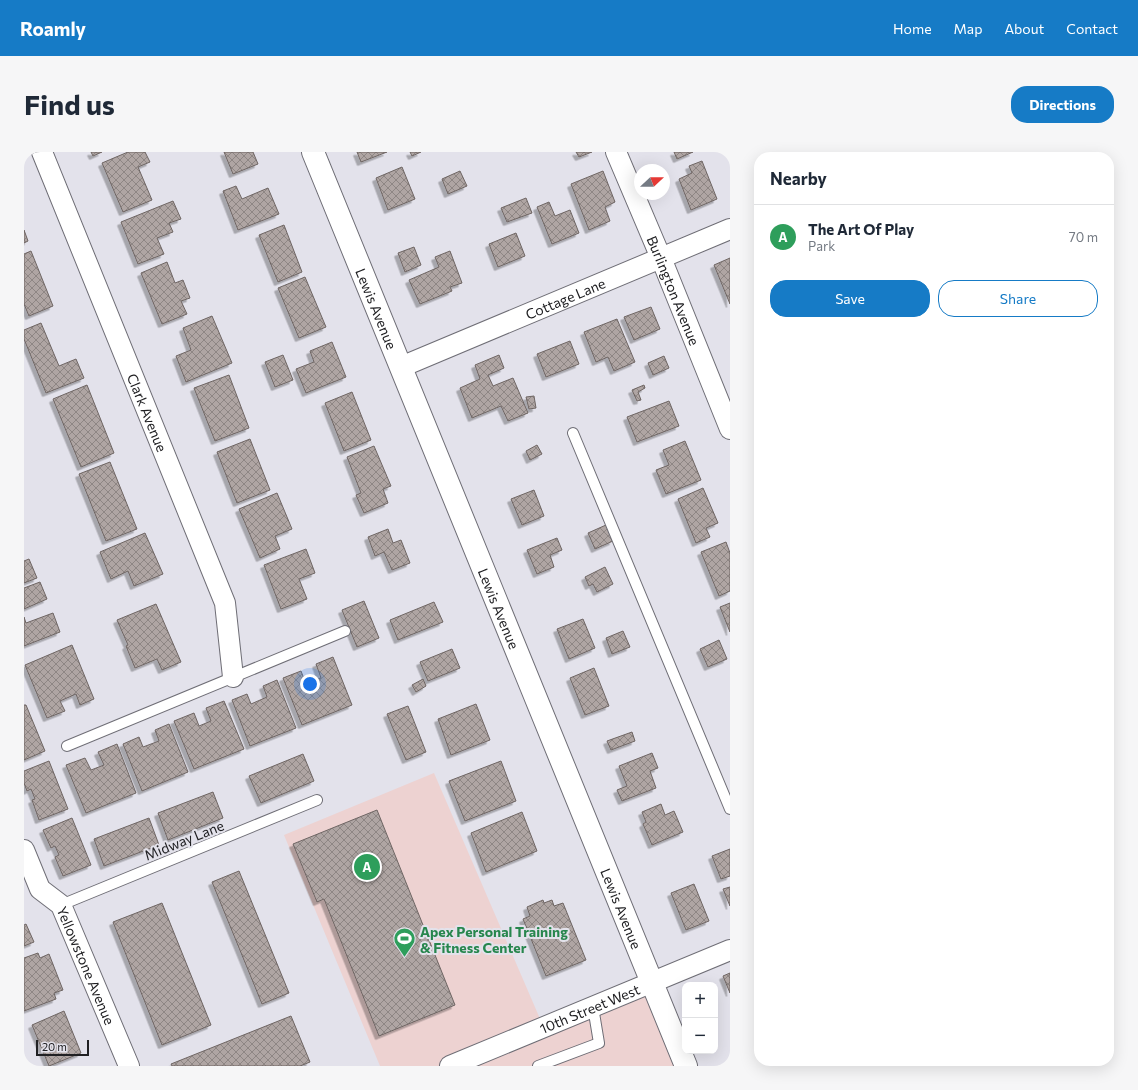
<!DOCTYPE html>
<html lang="en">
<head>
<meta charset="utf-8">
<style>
	body { margin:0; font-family:Commissioner,sans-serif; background:#f6f6f7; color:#1f2937 }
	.controls { position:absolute; right:12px; bottom:12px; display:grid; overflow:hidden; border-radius:8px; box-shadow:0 4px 16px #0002 }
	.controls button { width:36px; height:36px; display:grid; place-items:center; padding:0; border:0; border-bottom:1px solid #e0e1e3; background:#fff; color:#1f2937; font:20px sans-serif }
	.compass { position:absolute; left:610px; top:12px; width:36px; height:36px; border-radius:50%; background:#fff; box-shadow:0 4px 16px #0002; rotate:68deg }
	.scale { position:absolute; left:12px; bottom:10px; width:53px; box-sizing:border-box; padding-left:4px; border:2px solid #202023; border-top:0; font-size:11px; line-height:14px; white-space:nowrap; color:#202023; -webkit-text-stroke:3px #e3e2eb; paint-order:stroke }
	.you { position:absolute; left:286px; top:532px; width:14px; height:14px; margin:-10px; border:3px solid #fff; border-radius:50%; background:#1a73e8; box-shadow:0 0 0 6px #1a73e833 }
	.badge { display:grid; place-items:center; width:26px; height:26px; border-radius:50%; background:#167bc6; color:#fff; font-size:13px; font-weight:700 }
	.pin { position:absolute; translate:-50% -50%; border:2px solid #fff; box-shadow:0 1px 4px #0006 }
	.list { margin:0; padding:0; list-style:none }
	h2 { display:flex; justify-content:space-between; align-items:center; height:52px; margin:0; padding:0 16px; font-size:17px }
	h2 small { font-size:13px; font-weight:400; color:#747a83 }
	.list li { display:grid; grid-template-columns:26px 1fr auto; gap:12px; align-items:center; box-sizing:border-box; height:64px; padding:0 16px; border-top:1px solid #e0e1e3 }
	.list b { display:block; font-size:15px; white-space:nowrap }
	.list p { margin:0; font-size:13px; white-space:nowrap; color:#747a83 }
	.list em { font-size:13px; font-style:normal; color:#747a83 }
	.actions { display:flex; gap:8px; padding:12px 16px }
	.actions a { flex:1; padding:9px 0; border:1px solid #167bc6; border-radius:16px; text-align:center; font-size:14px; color:#167bc6 }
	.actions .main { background:#167bc6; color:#fff }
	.map { position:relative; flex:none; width:706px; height:914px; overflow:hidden; border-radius:16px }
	header { display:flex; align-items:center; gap:24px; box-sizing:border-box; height:56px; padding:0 20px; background:#167bc6; color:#fff }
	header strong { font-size:19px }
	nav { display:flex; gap:22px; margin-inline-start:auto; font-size:14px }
	.intro { display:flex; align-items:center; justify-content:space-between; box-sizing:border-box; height:96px; padding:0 24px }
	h1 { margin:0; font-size:28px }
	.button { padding:10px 18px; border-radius:16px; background:#167bc6; color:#fff; font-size:14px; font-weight:700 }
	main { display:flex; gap:24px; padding:0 24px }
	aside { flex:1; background:#fff; border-radius:16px; box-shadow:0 4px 16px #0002 }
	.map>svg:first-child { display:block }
	.commercial { fill:#edd2d1 }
	.building { fill:url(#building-cross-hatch); stroke:#6e6563; filter:url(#shadow) }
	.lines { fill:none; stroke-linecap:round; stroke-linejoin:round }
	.lane-casing { stroke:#6f6e76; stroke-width:12 }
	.street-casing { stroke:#6f6e76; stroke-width:22 }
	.secondary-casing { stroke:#6f6e76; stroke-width:24 }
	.lane { stroke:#fff; stroke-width:10 }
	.street { stroke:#fff; stroke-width:20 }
	.secondary { stroke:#fff; stroke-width:22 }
	.labels { text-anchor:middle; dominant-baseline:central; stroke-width:4; stroke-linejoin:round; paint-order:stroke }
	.street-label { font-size:14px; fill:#202023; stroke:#e3e2eb }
	.leisure-label { font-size:14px; font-weight:bold; fill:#27864d; stroke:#e3e2eb; text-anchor:start }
</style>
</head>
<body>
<header>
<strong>Roamly</strong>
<nav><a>Home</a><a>Map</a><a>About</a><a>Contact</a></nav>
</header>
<div class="intro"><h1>Find us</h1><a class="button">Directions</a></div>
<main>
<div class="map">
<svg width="706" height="914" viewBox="0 0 706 914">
	<defs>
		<pattern id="building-cross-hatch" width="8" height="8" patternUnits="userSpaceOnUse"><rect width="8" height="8" fill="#afa5a3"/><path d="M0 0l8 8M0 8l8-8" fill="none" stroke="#8e8684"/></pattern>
		<filter id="shadow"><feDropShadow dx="-3.5" dy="3.5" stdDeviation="0" flood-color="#0004"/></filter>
	</defs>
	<rect width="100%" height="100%" fill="#e3e2eb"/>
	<!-- commercial -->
	<polygon class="commercial" points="410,621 520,876 628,830 662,914 356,914 260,683"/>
	<!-- building -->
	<g class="building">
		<polygon points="67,0 78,0 69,4"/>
		<polygon points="104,0 121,0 126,10 114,15 128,48 99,60 78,11"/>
		<polygon points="200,0 229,0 234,12 209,22"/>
		<polygon points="333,0 363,0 337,10"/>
		<polygon points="386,0 397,0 388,4"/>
		<polygon points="552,0 568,0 555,5"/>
		<polygon points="650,0 669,0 653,7"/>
		<polygon points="678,9 693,47 667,58 655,27 668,21 665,14"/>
		<polygon points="378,15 391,47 364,58 352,26"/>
		<polygon points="436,19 443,34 424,42 418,27"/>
		<polygon points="579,19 591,50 581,55 586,69 565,78 547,32"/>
		<polygon points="212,34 218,47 244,36 255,62 214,78 199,39"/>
		<polygon points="502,46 508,61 483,70 477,56"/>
		<polygon points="149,49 157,67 145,71 149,80 133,86 140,102 114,112 97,70"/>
		<polygon points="525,50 531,64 546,58 555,81 528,92 513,55"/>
		<polygon points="260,73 278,120 254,130 235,83"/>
		<polygon points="0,78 4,89 0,91"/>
		<polygon points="492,81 501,104 474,115 465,92"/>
		<polygon points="390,95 397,113 381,120 374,101"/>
		<polygon points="7,99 29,154 5,164 0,152 0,102"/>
		<polygon points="426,99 438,131 426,135 428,139 396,152 385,128 415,115 411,105"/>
		<polygon points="706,106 706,152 690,113"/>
		<polygon points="143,110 151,131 159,128 166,146 157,149 163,162 138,172 117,121"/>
		<polygon points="281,125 302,175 275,186 254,136"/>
		<polygon points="627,155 636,177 610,188 600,165"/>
		<polygon points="188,164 208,211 162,230 152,204 167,198 159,176"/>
		<polygon points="593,167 611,210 590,219 584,205 572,210 560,180"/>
		<polygon points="17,171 35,214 52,207 60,226 22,241 0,187 0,178"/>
		<polygon points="546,189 555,212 522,225 513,202"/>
		<polygon points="308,190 322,225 282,241 272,217 290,210 286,199"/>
		<polygon points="259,203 269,228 251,235 241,210"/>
		<polygon points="475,203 480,216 464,223 469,234 489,226 504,261 484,269 477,254 448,266 436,236 456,227 451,213"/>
		<polygon points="640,204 645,216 629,223 624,211"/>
		<polygon points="205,223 225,276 191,289 170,236"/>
		<polygon points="63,233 90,301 57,315 29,247"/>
		<polygon points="620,233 621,236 614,240 617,248 613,249 608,238"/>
		<polygon points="328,240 347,288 320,299 301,251"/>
		<polygon points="510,244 512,256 505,257 502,245"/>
		<polygon points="645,249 655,274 613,290 603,265"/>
		<polygon points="226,287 246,338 213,351 193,300"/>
		<polygon points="661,289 677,328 642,342 632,318 645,313 639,298"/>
		<polygon points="513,293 518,302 506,308 502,299"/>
		<polygon points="350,294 367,334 359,337 364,351 340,361 332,343 337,341 323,305"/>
		<polygon points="86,310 113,377 82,389 55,322"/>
		<polygon points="679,336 694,371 682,376 686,385 672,391 654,347"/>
		<polygon points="510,338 520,364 498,373 487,347"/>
		<polygon points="253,341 268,377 251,384 256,397 236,406 215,357"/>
		<polygon points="582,373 589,389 571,397 564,381"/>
		<polygon points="364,377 369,391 377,388 386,411 368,418 360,400 351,404 344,385"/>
		<polygon points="121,381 139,422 110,434 104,419 87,427 76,400"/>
		<polygon points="533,386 538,398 526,403 530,415 513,422 503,398"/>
		<polygon points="702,390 706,401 706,439 695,444 677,400"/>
		<polygon points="282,397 291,421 275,427 283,447 257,457 240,413"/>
		<polygon points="5,407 13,426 0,431 0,409"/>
		<polygon points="581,415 589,432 573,440 569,432 565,434 561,425"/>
		<polygon points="16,430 23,447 0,457 0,436"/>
		<polygon points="340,449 355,486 333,495 318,458"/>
		<polygon points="410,450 419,470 374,488 366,468"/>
		<polygon points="706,451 706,480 696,455"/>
		<polygon points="132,452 157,510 138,518 133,507 111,516 102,494 104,493 93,468"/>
		<polygon points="29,461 36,480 0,494 0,465 2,471"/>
		<polygon points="559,467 571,496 545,507 533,477"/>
		<polygon points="599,479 606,495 588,502 582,486"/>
		<polygon points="695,488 703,507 684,515 676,497"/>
		<polygon points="48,493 70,547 56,553 52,542 36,549 41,559 23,566 1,513"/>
		<polygon points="428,497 436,516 404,529 396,510"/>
		<polygon points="309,505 328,553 278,573 259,526 277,519 282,532 297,526 292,512"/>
		<polygon points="570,516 585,554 561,563 546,526"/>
		<polygon points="399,527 402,534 392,540 388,533"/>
		<polygon points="253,528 272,576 226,594 208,548 223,542 227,552 243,545 239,534"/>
		<polygon points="200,549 220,597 170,617 150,569 170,561 175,574 187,569 182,556"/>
		<polygon points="452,552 466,588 427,603 414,567"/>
		<polygon points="0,553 2,553 21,599 0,608"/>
		<polygon points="384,554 402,600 382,608 363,562"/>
		<polygon points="145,572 164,620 118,639 99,592 115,585 119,595 135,589 131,578"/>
		<polygon points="608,580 611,589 587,598 583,589"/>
		<polygon points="93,592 112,641 62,661 42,613 61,606 67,618 80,613 74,600"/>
		<polygon points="628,601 634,616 626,619 632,636 598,649 593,638 603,634 595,614"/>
		<polygon points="279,602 290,629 237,651 225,624"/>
		<polygon points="25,609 44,657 15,668 8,648 11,647 7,637 3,639 0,631 0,619"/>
		<polygon points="477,609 492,649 441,669 425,629"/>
		<polygon points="189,640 199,666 144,688 134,661"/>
		<polygon points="637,652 641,663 650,659 659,680 628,693 619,672 622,670 618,660"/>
		<polygon points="353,658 431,853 355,884 300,747 293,750 269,692"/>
		<polygon points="498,660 513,699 462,720 447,681"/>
		<polygon points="48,666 67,713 39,724 31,705 35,703 31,694 27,696 19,678"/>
		<polygon points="125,666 135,693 80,714 70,687"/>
		<polygon points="706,697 706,724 697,727 688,704"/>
		<polygon points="215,719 265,841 238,852 188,730"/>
		<polygon points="670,732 685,769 662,778 647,741"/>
		<polygon points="706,735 706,754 699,737"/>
		<polygon points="519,748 520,751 528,748 530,754 539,751 562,808 522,824 499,767 506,764 503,755"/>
		<polygon points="138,751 187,873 138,893 89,770"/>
		<polygon points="2,772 10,790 0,794 0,773"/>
		<polygon points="14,801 16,806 25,802 39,838 30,841 32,847 0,859 0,806"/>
		<polygon points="706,821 706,841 699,824"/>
		<polygon points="40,859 57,901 25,914 8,873"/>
		<polygon points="267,864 286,910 276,914 148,914 147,912"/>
	</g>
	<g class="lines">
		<defs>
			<g id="lane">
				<polyline points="549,281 706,657"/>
				<polyline points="43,594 321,479"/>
				<polyline points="37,753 293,648"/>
				<polyline points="514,914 575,891 569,855"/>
			</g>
			<g id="street">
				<path id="s1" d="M18,0l183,451 8,74"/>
				<path id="s2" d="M592,0l45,106 69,171"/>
				<path id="s3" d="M377,215l329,-138"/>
				<path id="s4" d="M0,698l16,39 21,16 68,161"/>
				<path id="s5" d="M426,914l280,-116"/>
			</g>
			<g id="secondary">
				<path id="s6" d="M289,0l373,914"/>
			</g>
		</defs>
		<!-- lane casing -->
		<use href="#lane" class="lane-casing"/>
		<!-- street casing -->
		<use href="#street" class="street-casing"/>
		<!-- secondary casing -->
		<use href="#secondary" class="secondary-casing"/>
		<!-- lane -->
		<use href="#lane" class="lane"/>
		<!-- street -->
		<use href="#street" class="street"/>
		<!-- secondary -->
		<use href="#secondary" class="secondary"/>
	</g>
	<!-- icons -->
	<defs>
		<symbol id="stadium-pin" viewBox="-11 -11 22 30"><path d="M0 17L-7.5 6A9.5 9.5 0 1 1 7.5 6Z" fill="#2e9e5b" stroke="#e3e2eb"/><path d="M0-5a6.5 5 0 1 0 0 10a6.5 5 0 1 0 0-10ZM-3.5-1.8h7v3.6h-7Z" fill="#fff"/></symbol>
	</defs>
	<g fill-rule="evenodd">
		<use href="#stadium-pin" x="368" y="774" width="25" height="34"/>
	</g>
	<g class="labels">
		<!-- street labels -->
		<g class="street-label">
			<text stroke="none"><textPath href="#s2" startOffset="150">Burlington Avenue</textPath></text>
			<text stroke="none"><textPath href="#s3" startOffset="178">Cottage Lane</textPath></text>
			<text stroke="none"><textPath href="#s6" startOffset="169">Lewis Avenue</textPath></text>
			<text stroke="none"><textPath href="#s1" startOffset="281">Clark Avenue</textPath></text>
			<text stroke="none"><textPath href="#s6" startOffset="493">Lewis Avenue</textPath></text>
			<text transform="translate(160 688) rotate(-22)">Midway Lane</text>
			<text stroke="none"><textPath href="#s6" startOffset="817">Lewis Avenue</textPath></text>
			<text stroke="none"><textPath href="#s4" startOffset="134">Yellowstone Avenue</textPath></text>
			<text stroke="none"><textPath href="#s5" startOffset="151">10th Street West</textPath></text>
		</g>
		<!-- leisure labels -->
		<g class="leisure-label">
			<text x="396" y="779">Apex Personal Training<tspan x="396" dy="16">&amp; Fitness Center</tspan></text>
		</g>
	</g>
</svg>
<div class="controls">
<button>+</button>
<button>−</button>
</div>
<svg class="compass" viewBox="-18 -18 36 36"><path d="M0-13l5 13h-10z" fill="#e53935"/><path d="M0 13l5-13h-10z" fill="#747a83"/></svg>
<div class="scale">20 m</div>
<div class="you"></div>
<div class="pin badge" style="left:343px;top:715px;background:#2e9e5b">A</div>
</div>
<aside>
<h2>Nearby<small></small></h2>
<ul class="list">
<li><span class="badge" style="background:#2e9e5b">A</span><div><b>The Art Of Play</b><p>Park</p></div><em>70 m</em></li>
</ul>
<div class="actions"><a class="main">Save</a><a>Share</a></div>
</aside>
</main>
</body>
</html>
